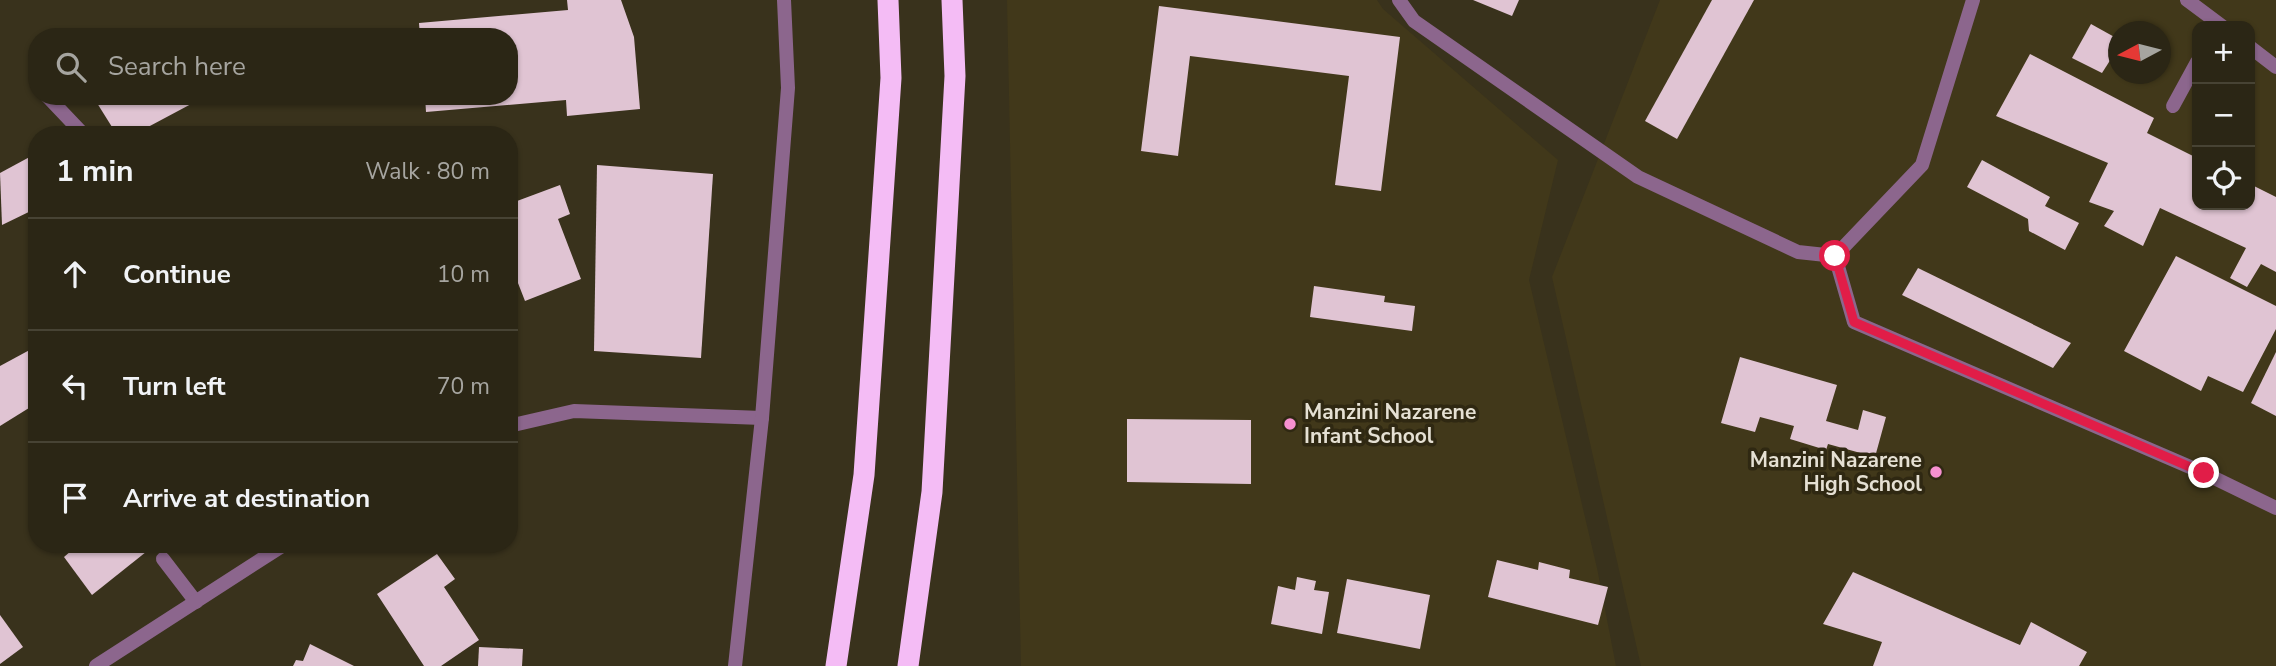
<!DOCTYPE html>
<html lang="en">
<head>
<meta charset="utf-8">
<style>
	body { margin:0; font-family:"Nunito Sans",sans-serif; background:#373222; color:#f1f3f6 }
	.controls { position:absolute; right:21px; top:21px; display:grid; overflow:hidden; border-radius:14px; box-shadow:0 2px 5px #0004 }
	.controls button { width:63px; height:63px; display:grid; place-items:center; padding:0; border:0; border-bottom:2px solid #474334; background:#2b2615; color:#f1f3f6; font:35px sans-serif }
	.compass { position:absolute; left:2108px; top:21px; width:63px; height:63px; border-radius:50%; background:#2b2615; box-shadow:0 2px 5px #0004; rotate:263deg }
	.stop { position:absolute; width:21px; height:21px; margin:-16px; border:5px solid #e11d48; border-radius:50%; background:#fff }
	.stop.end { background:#e11d48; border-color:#fff; box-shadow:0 2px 7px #0008 }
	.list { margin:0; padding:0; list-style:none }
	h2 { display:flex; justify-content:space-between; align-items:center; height:91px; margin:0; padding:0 28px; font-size:30px }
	h2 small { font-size:23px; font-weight:400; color:#a6a5a0 }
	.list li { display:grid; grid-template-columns:46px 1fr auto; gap:21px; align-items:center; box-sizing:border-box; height:112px; padding:0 28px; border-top:2px solid #474334 }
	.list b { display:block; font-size:26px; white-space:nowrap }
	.list em { font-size:23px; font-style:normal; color:#a6a5a0 }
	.icon { flex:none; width:38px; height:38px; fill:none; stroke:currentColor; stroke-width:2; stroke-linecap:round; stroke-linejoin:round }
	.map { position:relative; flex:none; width:2276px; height:666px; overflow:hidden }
	.search { position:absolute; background:#2b2615; box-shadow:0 2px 5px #0004; left:28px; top:28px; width:490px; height:77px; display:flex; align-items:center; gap:18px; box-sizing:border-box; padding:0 24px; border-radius:28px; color:#a6a5a0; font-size:26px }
	.panel { position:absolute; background:#2b2615; box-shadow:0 2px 5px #0004; left:28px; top:126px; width:490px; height:427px; border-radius:28px }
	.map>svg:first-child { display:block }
	.built { fill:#41381a; fill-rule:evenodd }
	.building { fill:#e0c4d3 }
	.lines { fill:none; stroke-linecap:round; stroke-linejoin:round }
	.lane { stroke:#8c668d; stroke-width:14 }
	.street { stroke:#8c668d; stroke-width:14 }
	.highway { stroke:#f4bcf5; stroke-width:21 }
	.route { stroke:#e11d48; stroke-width:9 }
	.poi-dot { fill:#f690d0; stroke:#2f2812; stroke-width:2.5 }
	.labels { text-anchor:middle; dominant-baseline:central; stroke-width:7; stroke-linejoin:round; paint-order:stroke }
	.poi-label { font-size:21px; font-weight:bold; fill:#e5e0d3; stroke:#2f2812; text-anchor:start }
</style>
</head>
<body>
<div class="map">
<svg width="2276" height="666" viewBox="0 0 2276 666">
	<rect width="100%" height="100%" fill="#39321c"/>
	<!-- built -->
	<g class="built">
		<polygon points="1007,0 1377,0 1383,9 1558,160 1529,280 1597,568 1616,666 1021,666"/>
		<path d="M1660,0h616v666h-635l-89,-389zM2197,26h53v179h-53zM2118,32h42v42h-42z"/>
	</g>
	<!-- building -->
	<g class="building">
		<polygon points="567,0 621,0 634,37 640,109 567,116 566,100 426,112 425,96 509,96 509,37 420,37 419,23 568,10"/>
		<polygon points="1473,0 1519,0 1512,16"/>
		<polygon points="1712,0 1754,0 1677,139 1645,121"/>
		<polygon points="1159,6 1400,37 1381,191 1335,185 1349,76 1190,56 1178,156 1141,151"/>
		<polygon points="2091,24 2118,39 2118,48 2102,73 2072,58"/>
		<polygon points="2030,54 2154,118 2147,133 2197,158 2197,205 2250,205 2250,184 2276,197 2276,272 2261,264 2247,287 2230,278 2246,248 2160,208 2143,246 2104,226 2114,211 2089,202 2108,163 1996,116"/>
		<polygon points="107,96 189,96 193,103 133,135 117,135 97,103"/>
		<polygon points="37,153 37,208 2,225 0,173"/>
		<polygon points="1982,160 2050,197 2045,206 2079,223 2065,250 2029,231 2028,219 1967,187"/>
		<polygon points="597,165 713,174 701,358 594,351"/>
		<polygon points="560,185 570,214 558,219 581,279 525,301 509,260 509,204"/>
		<polygon points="2176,256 2276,306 2276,329 2243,392 2208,376 2201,391 2124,351"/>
		<polygon points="1918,268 2071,343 2053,368 1902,295"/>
		<polygon points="1314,286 1385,296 1384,302 1415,306 1412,331 1310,317"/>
		<polygon points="37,346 37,403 0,426 0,366"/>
		<polygon points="2276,352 2276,416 2251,403"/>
		<polygon points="1740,357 1837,385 1826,421 1858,430 1863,410 1886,417 1875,457 1828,444 1826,450 1790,439 1794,426 1760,417 1755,432 1721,423"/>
		<polygon points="1127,419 1251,420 1251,484 1127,482"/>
		<polygon points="79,544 156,544 92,595 64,557"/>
		<polygon points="437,554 455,579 444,587 479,640 441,666 424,666 377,594"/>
		<polygon points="1497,560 1538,570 1539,562 1570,570 1569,578 1608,587 1598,625 1488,597"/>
		<polygon points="1853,572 2020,645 2031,622 2087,652 2079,666 1873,666 1882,642 1823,624"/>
		<polygon points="1297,577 1316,581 1314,590 1329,592 1322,634 1271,624 1278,586 1295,590"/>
		<polygon points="1347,579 1430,595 1420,649 1337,633"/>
		<polygon points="0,615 23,647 0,664"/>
		<polygon points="310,644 354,666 293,666 296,660 303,661"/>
		<polygon points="479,647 523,649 522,666 478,666"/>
	</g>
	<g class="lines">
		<!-- lane -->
		<polyline class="lane" points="1835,256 1854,322 2204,473 2276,508"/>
		<!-- street -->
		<g class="street">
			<polyline points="1399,0 1414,21 1638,177 1798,252 1835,256 1922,165 1973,0"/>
			<polyline points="2187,0 2222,26"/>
			<polyline points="2250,47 2276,67"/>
			<polyline points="47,96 84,135"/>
			<polyline points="2173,106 2197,62"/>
			<polyline points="509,426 574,411 762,418"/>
			<polyline points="163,559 196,602"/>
			<polyline points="96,666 285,544"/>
			<polyline points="735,666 762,418 788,88 784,0"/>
		</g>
		<!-- highway -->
		<g class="highway">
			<polyline points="836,666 864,475 891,78 888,0"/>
			<polyline points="908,666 932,492 955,76 952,0"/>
		</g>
	</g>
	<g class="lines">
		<!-- route -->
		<polyline class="route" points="1835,256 1854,322 2204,473"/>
	</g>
	<!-- markers -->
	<g class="poi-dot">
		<circle cx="1290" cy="424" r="7"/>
		<circle cx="1936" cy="472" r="7"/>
	</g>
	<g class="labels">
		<!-- poi labels -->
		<g class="poi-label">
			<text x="1304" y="412">Manzini Nazarene<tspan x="1304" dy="24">Infant School</tspan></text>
			<text x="1922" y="460" text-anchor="end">Manzini Nazarene<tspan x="1922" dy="24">High School</tspan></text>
		</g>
	</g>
</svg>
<div class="controls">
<button>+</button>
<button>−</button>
<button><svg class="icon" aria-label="locate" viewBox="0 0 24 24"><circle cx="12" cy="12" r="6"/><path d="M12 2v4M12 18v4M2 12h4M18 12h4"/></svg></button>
</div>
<svg class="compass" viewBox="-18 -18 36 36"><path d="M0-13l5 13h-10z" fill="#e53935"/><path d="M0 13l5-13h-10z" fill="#a6a5a0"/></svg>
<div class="stop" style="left:1835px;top:256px"></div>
<div class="stop end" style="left:2204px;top:473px"></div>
<div class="search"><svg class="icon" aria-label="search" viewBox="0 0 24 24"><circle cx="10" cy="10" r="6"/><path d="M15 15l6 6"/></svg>Search here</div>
<section class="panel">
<h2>1 min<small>Walk · 80 m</small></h2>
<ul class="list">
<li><svg class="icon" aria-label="ahead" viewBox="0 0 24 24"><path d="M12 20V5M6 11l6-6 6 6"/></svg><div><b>Continue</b></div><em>10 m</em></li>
<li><svg class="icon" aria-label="left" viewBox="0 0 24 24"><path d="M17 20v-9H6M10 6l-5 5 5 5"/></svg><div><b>Turn left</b></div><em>70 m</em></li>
<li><svg class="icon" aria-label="arrive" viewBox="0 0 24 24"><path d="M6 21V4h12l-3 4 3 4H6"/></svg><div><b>Arrive at destination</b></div></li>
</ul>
</section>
</div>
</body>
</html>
